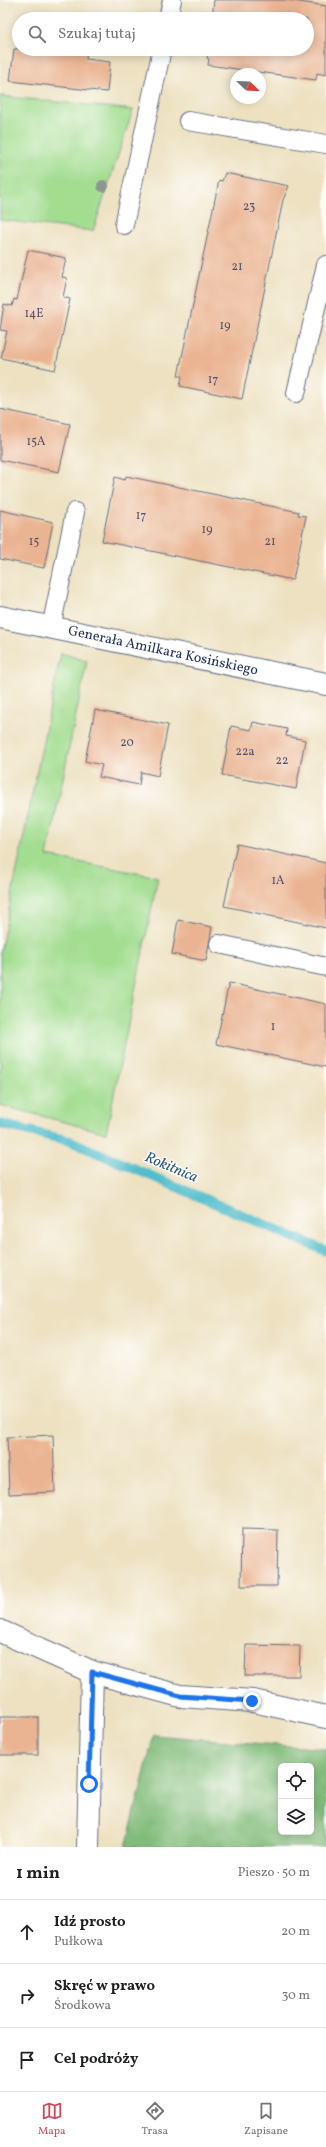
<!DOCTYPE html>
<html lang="pl">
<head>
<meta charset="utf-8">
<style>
	body { margin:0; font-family:Vollkorn,serif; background:#f2f2f2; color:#202124 }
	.controls { position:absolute; right:12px; bottom:12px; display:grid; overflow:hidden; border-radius:6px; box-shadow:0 2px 10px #0003 }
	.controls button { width:36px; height:36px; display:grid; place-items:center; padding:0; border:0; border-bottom:1px solid #e0e0e0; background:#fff; color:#202124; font:20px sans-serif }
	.compass { position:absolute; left:230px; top:68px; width:36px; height:36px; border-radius:50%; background:#fff; box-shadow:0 2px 10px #0003; rotate:113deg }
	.stop { position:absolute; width:12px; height:12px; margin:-9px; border:3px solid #1a73e8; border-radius:50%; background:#fff }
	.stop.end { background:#1a73e8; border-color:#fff; box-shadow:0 1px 4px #0008 }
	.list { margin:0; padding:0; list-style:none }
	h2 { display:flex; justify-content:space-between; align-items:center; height:52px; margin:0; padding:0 16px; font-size:17px }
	h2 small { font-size:13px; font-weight:400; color:#757577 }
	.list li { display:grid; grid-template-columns:26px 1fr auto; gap:12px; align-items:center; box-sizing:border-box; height:64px; padding:0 16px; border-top:1px solid #e0e0e0 }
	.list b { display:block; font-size:15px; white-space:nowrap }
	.list p { margin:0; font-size:13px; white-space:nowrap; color:#757577 }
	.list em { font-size:13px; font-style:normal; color:#757577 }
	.icon { flex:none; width:22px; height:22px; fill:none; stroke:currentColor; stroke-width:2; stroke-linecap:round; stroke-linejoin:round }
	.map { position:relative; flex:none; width:326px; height:1847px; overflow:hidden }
	.search { position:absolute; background:#fff; box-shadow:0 2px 10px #0003; left:12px; right:12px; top:12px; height:44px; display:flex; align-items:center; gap:10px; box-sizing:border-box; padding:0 14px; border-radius:22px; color:#757577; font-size:15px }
	.sheet { height:244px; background:#fff }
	nav { display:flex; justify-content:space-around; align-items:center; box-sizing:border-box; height:56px; border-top:1px solid #e0e0e0; background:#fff; font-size:11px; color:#757577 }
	nav a { display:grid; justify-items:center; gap:2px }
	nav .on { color:#d1495b }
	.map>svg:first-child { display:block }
	.green { fill:#a2dd90; stroke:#5e8677 }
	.forest { fill:#81bc7a; stroke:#4e766c; fill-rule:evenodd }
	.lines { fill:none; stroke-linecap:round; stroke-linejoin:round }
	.stream { stroke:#51bdcc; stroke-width:10 }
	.building { fill:#eab391 }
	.lane-casing { stroke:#646d81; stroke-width:20 }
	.street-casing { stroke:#646d81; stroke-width:24 }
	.lane { stroke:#fff; stroke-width:18 }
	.street { stroke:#fff; stroke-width:22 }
	.tree { fill:#8c9791 }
	.route { stroke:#1a73e8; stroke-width:5 }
	.labels { text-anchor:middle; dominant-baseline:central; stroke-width:3; stroke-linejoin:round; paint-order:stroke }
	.number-label { font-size:12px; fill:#4f506b }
	.street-label { font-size:14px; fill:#1b2f5e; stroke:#fdfcf7 }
	.water-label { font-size:15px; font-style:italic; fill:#2b5a7f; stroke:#fdfcf7 }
</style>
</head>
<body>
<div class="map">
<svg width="326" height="1847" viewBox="0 0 326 1847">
	<rect width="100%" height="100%" fill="#fdfcf7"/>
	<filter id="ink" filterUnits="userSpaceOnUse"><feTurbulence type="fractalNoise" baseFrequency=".025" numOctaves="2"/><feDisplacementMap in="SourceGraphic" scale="8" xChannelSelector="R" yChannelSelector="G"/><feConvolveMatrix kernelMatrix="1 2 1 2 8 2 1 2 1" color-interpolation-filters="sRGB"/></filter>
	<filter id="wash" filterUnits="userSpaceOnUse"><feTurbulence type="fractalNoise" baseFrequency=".012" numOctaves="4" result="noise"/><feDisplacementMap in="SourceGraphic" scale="16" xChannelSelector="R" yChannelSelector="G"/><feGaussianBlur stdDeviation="0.9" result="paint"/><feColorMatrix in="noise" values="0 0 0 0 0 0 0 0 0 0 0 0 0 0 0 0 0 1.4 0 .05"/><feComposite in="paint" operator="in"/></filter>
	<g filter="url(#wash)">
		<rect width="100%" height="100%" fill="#ede1c1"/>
		<!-- green -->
		<g class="green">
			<polygon points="0,96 133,110 93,231 0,220"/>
			<polygon points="61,653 87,661 47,856 158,877 106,1133 0,1105 0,953"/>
		</g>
		<!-- forest -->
		<path class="forest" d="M154,1735l172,14v98h-200zM281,1766h30v66h-30z"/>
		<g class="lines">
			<!-- stream -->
			<polyline class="stream" points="0,1124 70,1141 326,1251"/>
		</g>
		<g id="blocks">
			<!-- building -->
			<g class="building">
				<polygon points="214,0 286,0 326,6 326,75 317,73 316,80 208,65 209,59 207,58 208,49 307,49 307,19 212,19"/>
				<polygon points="14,49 87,49 86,59 110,62 107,92 10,81"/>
				<polygon points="225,173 289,186 283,200 242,399 180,386 182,376 178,376 219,180 222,181"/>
				<polygon points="28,250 66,258 62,277 67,278 63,297 70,299 55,370 1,358 7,331 0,330 4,304 12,306 14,299 17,300"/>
				<polygon points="0,409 70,424 59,472 0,460"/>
				<polygon points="126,476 299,512 298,515 306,516 293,580 102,541 115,477 125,480"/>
				<polygon points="0,510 53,522 44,568 0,559"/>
				<polygon points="95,710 168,725 158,776 141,772 139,785 99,777 102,765 85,761"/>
				<polygon points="253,722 287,729 286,736 305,740 296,789 222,775 231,726 251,730"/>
				<polygon points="237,844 326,863 326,928 224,906"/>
				<polygon points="178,920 212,927 206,961 172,954"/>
				<polygon points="229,983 326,1004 326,1067 216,1044"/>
				<polygon points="53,1435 55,1492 9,1494 7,1437"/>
				<polygon points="242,1529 278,1530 277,1586 241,1586"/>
				<polygon points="246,1645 300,1646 299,1676 245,1676"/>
				<rect x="0" y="1717" width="38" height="38"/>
			</g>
		</g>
	</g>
	<g filter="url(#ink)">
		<use href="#blocks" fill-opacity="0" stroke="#646d81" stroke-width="1"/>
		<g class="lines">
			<defs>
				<g id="lane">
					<polyline points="168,19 172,0"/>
					<polyline points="188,121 326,144"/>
					<polyline points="124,225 162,49"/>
					<polyline points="296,393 326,265"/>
					<polyline points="51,628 75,512"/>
					<polyline points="219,944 326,967"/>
				</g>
				<g id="street">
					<polyline points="0,617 326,684"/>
					<polyline points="0,1631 92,1672 180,1696 253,1701 326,1717"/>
					<polyline points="88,1847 92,1672"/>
				</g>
			</defs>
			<!-- lane casing -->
			<use href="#lane" class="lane-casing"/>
			<!-- street casing -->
			<use href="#street" class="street-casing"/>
			<!-- lane -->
			<use href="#lane" class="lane"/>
			<!-- street -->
			<use href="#street" class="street"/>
		</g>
		<!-- trees -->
		<circle class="tree" cx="103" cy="186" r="6"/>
	</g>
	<g class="lines" filter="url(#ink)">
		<!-- route -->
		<polyline class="route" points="89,1784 92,1672 180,1696 252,1701"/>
	</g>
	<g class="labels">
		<!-- number labels -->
		<g class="number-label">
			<text x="249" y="207">23</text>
			<text x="237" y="267">21</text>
			<text x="34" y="314">14E</text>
			<text x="225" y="326">19</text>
			<text x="213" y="380">17</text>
			<text x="36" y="442">15A</text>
			<text x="141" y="516">17</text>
			<text x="207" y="530">19</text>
			<text x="34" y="542">15</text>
			<text x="270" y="542">21</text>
			<text x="127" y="743">20</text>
			<text x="245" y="752">22a</text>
			<text x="282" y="761">22</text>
			<text x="278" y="881">1A</text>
			<text x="273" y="1027">1</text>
		</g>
		<!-- street labels -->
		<g class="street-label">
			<text transform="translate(163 651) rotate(12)">Generała Amilkara Kosińskiego</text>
		</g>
		<!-- water labels -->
		<g class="water-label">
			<text transform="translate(171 1168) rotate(23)">Rokitnica</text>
		</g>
	</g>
</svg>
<div class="controls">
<button><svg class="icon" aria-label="locate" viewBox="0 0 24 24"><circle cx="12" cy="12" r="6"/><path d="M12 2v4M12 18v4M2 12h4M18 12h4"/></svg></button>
<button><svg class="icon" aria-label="layers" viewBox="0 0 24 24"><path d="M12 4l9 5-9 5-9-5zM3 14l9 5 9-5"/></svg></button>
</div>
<svg class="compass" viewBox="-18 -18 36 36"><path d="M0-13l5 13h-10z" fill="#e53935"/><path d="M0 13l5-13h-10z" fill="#757577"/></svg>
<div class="stop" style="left:89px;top:1784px"></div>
<div class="stop end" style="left:252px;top:1701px"></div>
<div class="search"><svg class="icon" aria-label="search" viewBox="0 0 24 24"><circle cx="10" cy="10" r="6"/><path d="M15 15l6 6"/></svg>Szukaj tutaj</div>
</div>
<section class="sheet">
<h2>1 min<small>Pieszo · 50 m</small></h2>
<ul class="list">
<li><svg class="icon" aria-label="ahead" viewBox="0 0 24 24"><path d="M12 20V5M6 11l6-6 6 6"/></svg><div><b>Idź prosto</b><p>Pułkowa</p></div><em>20 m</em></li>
<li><svg class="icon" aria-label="right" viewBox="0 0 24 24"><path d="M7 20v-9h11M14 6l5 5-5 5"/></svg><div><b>Skręć w prawo</b><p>Środkowa</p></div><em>30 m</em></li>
<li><svg class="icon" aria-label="arrive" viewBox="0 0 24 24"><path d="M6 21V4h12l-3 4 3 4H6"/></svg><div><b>Cel podróży</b></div></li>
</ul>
</section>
<nav>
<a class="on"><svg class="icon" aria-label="map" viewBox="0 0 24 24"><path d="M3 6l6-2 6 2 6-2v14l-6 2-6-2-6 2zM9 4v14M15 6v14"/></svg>Mapa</a>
<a><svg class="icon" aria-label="directions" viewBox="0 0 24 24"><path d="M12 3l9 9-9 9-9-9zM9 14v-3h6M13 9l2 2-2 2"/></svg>Trasa</a>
<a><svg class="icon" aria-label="saved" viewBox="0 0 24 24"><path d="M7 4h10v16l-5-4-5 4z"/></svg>Zapisane</a>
</nav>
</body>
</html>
